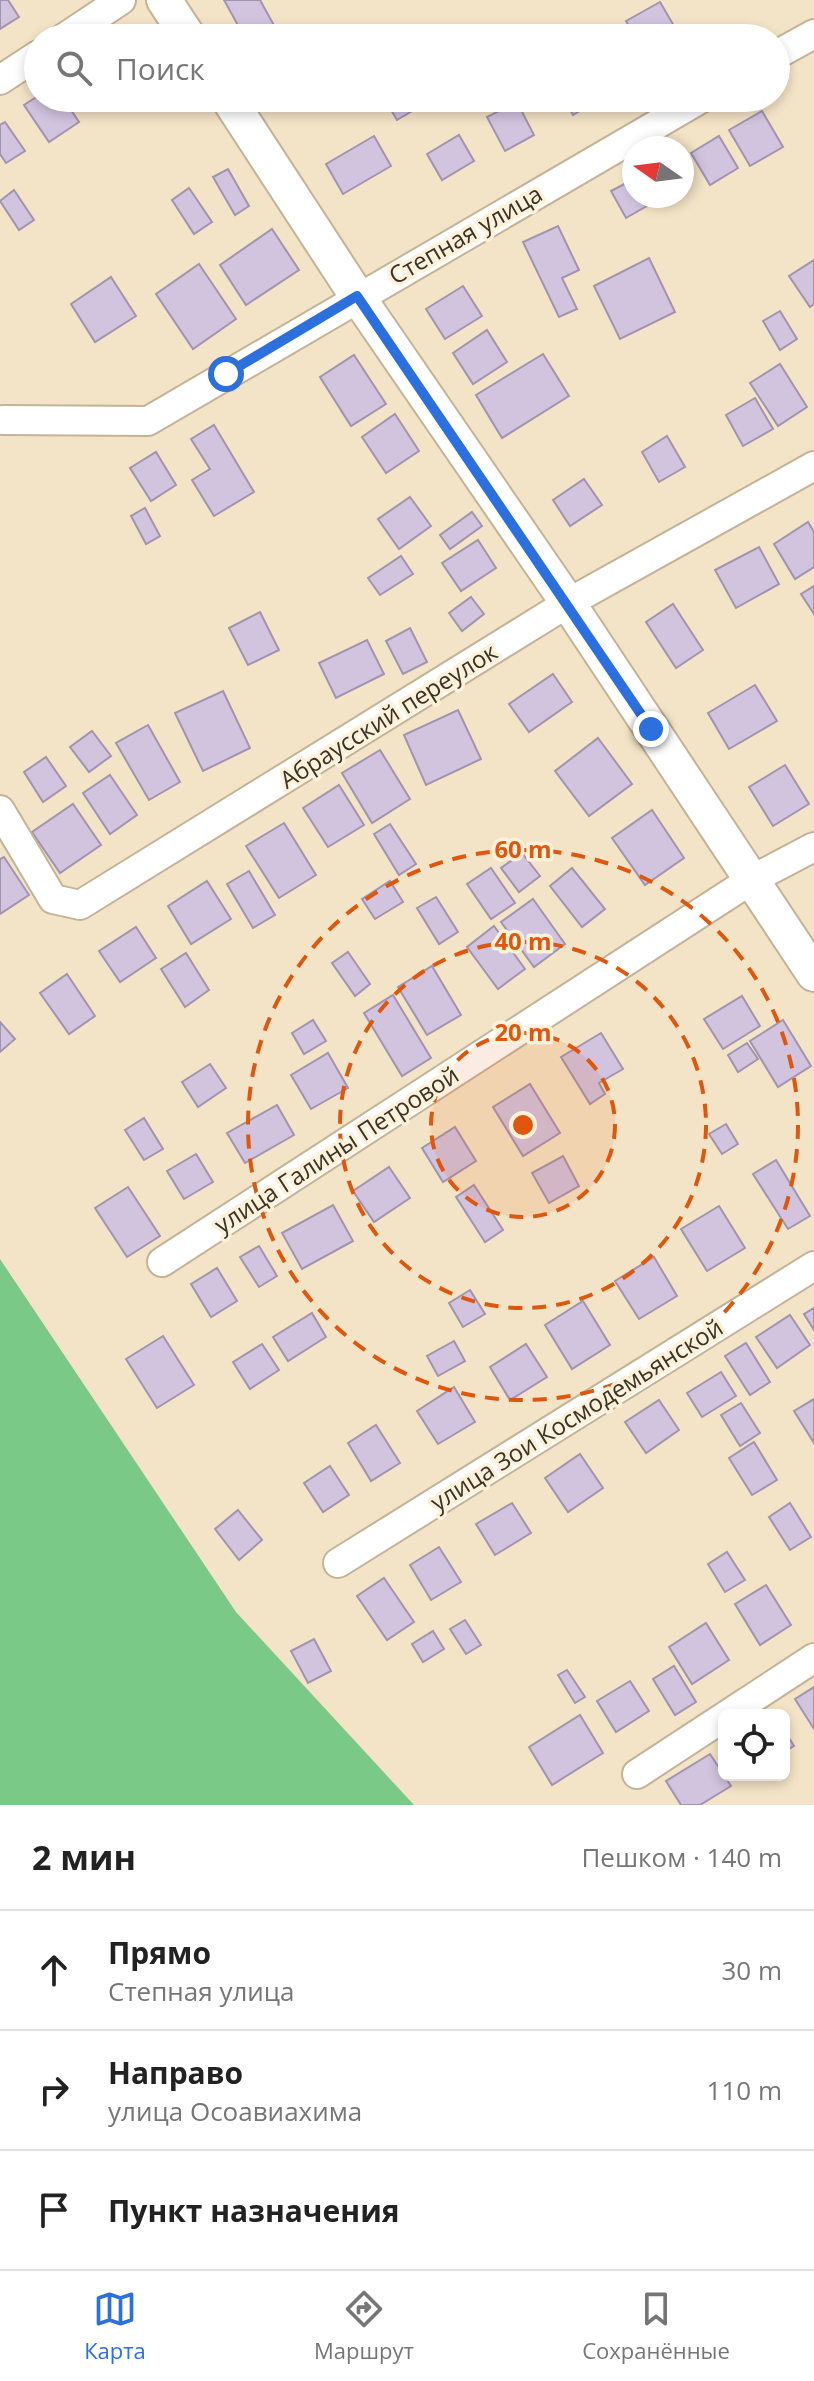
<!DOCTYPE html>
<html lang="ru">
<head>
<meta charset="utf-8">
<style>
	body { margin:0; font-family:"Open Sans",sans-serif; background:#f6f6f6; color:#222 }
	.controls { position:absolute; right:24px; bottom:24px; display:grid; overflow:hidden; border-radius:12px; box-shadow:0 4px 12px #0003 }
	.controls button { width:72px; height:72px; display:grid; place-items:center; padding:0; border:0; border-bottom:2px solid #e0e0e0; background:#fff; color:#222; font:40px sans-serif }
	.compass { position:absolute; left:622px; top:136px; width:72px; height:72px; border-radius:50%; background:#fff; box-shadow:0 4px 12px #0003; rotate:284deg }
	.stop { position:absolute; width:24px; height:24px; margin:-18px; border:6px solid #2b70dc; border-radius:50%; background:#fff }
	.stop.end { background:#2b70dc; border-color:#fff; box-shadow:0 2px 8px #0008 }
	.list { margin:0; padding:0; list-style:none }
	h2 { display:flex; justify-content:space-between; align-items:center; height:104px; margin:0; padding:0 32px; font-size:34px }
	h2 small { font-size:26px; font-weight:400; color:#767676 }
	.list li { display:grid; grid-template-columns:52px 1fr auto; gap:24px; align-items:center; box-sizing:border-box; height:120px; padding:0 32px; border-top:2px solid #e0e0e0 }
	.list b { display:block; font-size:30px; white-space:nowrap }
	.list p { margin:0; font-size:26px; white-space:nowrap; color:#767676 }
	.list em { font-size:26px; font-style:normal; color:#767676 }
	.icon { flex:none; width:44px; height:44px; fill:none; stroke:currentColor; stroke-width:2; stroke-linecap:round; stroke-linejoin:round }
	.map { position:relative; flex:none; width:814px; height:1805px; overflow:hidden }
	.search { position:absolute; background:#fff; box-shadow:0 4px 12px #0003; left:24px; right:24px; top:24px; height:88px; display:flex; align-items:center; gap:20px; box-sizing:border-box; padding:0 28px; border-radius:44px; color:#767676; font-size:30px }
	.sheet { height:464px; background:#fff }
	nav { display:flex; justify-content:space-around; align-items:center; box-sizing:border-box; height:112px; border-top:2px solid #e0e0e0; background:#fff; font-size:22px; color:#767676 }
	nav a { display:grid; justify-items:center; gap:4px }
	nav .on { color:#2b70dc }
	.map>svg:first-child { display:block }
	.forest { fill:#7bc987 }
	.building { fill:#d2c3df; stroke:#a293ae; stroke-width:2 }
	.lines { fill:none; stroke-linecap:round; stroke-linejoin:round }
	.minor-casing { stroke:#c3b397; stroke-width:32 }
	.tertiary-casing { stroke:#c3b397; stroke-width:38 }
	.minor { stroke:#fff; stroke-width:28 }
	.tertiary { stroke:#fff; stroke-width:34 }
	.route { stroke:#2b70dc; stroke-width:10 }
	.ring { fill:none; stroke:#df570d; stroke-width:4; stroke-dasharray:14 10 }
	.labels { text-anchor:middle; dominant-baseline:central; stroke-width:7; stroke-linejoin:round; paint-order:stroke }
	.street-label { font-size:24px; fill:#3a3428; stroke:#fef1da }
	.centre { fill:#df570d; stroke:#fef1da; stroke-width:4 }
	.ring-label { font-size:24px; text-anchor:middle; font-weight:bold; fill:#df570d; stroke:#fef1da; stroke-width:7; stroke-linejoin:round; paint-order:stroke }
</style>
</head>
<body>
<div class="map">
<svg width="814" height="1805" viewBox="0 0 814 1805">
	<rect width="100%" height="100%" fill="#f4e4c7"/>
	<!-- forest -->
	<polygon class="forest" points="0,1259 236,1612 414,1805 0,1805"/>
	<!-- building -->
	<g class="building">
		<polygon points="0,0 8,0 19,17 0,29"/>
		<polygon points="224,0 260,0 281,38 245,38"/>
		<polygon points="660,2 677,31 664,38 636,38 626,21"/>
		<polygon points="613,27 619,38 602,38 600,35"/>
		<polygon points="38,96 63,98 79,122 49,142 24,105"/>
		<polygon points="384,98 434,98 397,120"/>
		<polygon points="563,98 602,98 573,115"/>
		<polygon points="517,102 534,135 505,151 487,117"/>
		<polygon points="762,111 783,147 750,166 729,130"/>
		<polygon points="5,122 25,151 6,163 0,154 0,125"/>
		<polygon points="459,135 474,161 442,180 427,154"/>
		<polygon points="374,136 391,166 343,194 326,164"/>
		<polygon points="719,136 738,168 710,185 691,153"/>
		<polygon points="228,169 249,206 235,215 213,177"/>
		<polygon points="632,180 634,196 641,196 647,206 626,218 611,191"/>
		<polygon points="189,188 212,222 194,234 172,200"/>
		<polygon points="14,190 34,220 19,230 0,201"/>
		<polygon points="558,226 579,270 562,278 577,309 559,317 523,242"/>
		<polygon points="272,229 299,270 246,305 220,265"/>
		<polygon points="649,258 675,312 620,339 594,286"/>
		<polygon points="814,260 814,304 810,307 789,276"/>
		<polygon points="199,264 236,319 193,349 156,294"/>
		<polygon points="111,277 136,316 95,342 71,304"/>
		<polygon points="463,286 482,316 445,339 426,309"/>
		<polygon points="780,311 797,339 780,350 763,321"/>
		<polygon points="487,330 507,362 473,384 453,353"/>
		<polygon points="543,354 569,396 502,438 476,395"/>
		<polygon points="354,355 386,404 351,426 320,377"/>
		<polygon points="780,364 807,407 778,426 750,383"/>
		<polygon points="755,398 773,429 743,446 726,415"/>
		<polygon points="395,414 419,451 386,473 362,437"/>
		<polygon points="214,425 254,492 214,516 192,480 210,469 191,439"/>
		<polygon points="667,436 685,467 659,482 642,452"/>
		<polygon points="156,452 176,485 151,501 130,468"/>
		<polygon points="584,479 602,505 570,526 553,500"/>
		<polygon points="410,497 431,526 399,549 378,519"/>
		<polygon points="145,508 160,536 146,544 131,516"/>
		<polygon points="472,512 482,526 450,549 440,535"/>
		<polygon points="808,522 814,532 814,567 795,579 774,544"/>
		<polygon points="478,540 496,568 461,591 442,563"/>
		<polygon points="759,547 779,584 736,608 715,570"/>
		<polygon points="401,556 413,574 380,595 368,578"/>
		<polygon points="814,586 814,614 801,594"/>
		<polygon points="471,597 484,614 462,631 449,613"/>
		<polygon points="673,604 703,650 676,668 646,622"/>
		<polygon points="260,612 279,650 248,665 229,628"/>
		<polygon points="410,628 427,662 403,674 386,641"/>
		<polygon points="367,640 384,674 336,698 319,663"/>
		<polygon points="553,674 572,702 529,732 509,704"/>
		<polygon points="755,685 777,721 729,749 708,713"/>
		<polygon points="223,691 250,748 203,771 175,713"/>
		<polygon points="458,710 481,759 426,785 404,735"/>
		<polygon points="148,725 180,782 149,800 116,743"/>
		<polygon points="92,731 111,756 89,772 70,747"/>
		<polygon points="598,738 632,784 589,816 555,771"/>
		<polygon points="380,750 410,799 372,823 342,773"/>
		<polygon points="46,757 66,786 43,802 24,772"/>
		<polygon points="785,765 809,804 773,826 749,787"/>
		<polygon points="110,775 137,815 110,834 83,793"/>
		<polygon points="339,785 364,825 328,847 303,808"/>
		<polygon points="73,804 101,845 60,873 32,832"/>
		<polygon points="652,810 684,858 645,885 612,838"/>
		<polygon points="284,823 316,875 279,898 246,846"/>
		<polygon points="390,824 416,864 399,875 374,834"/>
		<polygon points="522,853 540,876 519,892 501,868"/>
		<polygon points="4,857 29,895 0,914 0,859"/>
		<polygon points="491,868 515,903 491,919 467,884"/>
		<polygon points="572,868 605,909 582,927 550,886"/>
		<polygon points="249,871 275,915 253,928 227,884"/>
		<polygon points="207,881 231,919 191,944 168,906"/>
		<polygon points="390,881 403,902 375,919 362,899"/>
		<polygon points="436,897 458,932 439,944 417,908"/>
		<polygon points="533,899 565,944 534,967 501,922"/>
		<polygon points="494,926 525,969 498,989 467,947"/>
		<polygon points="136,927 156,958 120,982 99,951"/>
		<polygon points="348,952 370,984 355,996 332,963"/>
		<polygon points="186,953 209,990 185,1007 161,969"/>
		<polygon points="432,966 461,1015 427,1035 398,987"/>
		<polygon points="67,974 95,1016 69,1034 40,993"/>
		<polygon points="393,995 431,1058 402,1076 364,1013"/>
		<polygon points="742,996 760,1026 723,1049 704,1019"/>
		<polygon points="313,1020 326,1041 304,1054 292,1033"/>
		<polygon points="783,1020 811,1066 778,1087 750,1041"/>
		<polygon points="0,1022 15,1039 0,1052"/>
		<polygon points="601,1033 623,1069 599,1083 605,1094 590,1104 561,1057"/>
		<polygon points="747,1043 758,1059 738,1072 728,1055"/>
		<polygon points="328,1053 348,1088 311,1109 291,1075"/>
		<polygon points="210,1064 226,1088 198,1107 182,1082"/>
		<polygon points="530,1084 560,1133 523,1156 493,1107"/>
		<polygon points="277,1105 294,1135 245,1163 227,1133"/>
		<polygon points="144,1118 163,1149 144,1160 125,1130"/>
		<polygon points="726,1124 738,1144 722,1154 709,1134"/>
		<polygon points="455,1127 476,1161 443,1182 422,1148"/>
		<polygon points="196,1154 213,1182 184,1199 167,1171"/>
		<polygon points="563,1156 579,1186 549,1203 532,1173"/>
		<polygon points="776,1160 810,1216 788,1229 753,1174"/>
		<polygon points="389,1167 410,1198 374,1222 353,1191"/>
		<polygon points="474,1185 503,1230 485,1242 456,1197"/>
		<polygon points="128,1187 160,1236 127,1257 95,1208"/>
		<polygon points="333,1205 353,1241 302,1269 282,1233"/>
		<polygon points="719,1206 745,1248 707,1271 681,1229"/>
		<polygon points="259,1246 277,1276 259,1287 240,1257"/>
		<polygon points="654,1257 677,1296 639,1319 615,1281"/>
		<polygon points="217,1268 237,1301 211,1317 191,1284"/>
		<polygon points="470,1290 485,1314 463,1327 449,1303"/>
		<polygon points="583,1301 610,1345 572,1369 545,1325"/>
		<polygon points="814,1308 814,1330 804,1314"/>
		<polygon points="312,1313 326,1337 288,1361 273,1337"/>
		<polygon points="790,1315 810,1345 777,1368 756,1337"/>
		<polygon points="163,1336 194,1385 157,1408 126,1359"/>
		<polygon points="454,1341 465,1361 438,1376 427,1356"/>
		<polygon points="746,1343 770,1382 750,1395 725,1356"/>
		<polygon points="262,1344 279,1370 250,1389 233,1362"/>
		<polygon points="526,1344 547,1377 510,1400 490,1367"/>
		<polygon points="721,1372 736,1396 702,1417 687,1393"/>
		<polygon points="454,1387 475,1422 438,1444 417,1411"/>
		<polygon points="814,1399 814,1443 794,1411"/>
		<polygon points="659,1400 679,1430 646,1453 625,1422"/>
		<polygon points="741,1403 760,1433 740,1446 721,1415"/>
		<polygon points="376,1425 400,1463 371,1481 348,1443"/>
		<polygon points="754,1442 777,1480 752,1495 729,1458"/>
		<polygon points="580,1454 603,1488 568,1512 545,1478"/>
		<polygon points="330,1466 349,1495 323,1512 304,1483"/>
		<polygon points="512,1503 531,1533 495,1555 476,1524"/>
		<polygon points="790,1503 811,1537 790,1550 769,1517"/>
		<polygon points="238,1510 262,1540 239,1560 215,1529"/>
		<polygon points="439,1547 461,1582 431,1600 410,1565"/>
		<polygon points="727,1552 745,1580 725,1592 708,1564"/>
		<polygon points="384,1578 414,1622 387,1640 357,1596"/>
		<polygon points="766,1585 791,1625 760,1645 735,1604"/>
		<polygon points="465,1620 481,1645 466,1654 450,1629"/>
		<polygon points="706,1623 729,1660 692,1684 669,1647"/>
		<polygon points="433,1631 444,1649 423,1662 412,1644"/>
		<polygon points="314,1639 331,1671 308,1683 291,1651"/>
		<polygon points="674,1666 696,1702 675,1715 653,1679"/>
		<polygon points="567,1670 585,1697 575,1703 558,1675"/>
		<polygon points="630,1681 649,1711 616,1732 597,1701"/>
		<polygon points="814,1687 814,1729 795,1699"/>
		<polygon points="580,1715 603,1753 552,1785 529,1747"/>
		<polygon points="784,1730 794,1746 784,1752"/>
		<polygon points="710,1754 731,1786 700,1805 681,1805 666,1781"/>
	</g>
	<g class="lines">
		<defs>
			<g id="minor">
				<polyline points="64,38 121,0"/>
				<polyline points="776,55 814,34"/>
				<polyline points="0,80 38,55"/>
				<polyline points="3,420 148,421 702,98"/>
				<polyline points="0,810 53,899 80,905 568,603 814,466"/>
				<polyline points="162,1262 751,880 814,847"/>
				<polyline points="338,1563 814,1266"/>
				<polyline points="727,1715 814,1658"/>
				<polyline points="637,1774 724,1717"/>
			</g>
			<g id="tertiary">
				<polyline points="164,0 189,38"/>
				<polyline points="228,98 357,296 568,603 814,974"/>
			</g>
		</defs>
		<!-- minor casing -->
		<use href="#minor" class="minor-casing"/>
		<!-- tertiary casing -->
		<use href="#tertiary" class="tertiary-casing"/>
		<!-- minor -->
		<use href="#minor" class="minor"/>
		<!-- tertiary -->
		<use href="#tertiary" class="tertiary"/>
	</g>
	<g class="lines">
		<!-- route -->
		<polyline class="route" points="226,374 357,296 651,729"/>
	</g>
	<!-- distance rings -->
	<circle cx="523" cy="1125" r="92" fill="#df570d" fill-opacity=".12"/>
	<g class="ring">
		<circle cx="523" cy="1125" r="92"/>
		<circle cx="523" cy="1125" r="183"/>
		<circle cx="523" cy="1125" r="275"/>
	</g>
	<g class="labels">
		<!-- street labels -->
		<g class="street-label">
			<text transform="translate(465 234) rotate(-30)">Степная улица</text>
			<text transform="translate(388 715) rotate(-32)">Абраусский переулок</text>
			<text transform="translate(336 1149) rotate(-33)">улица Галины Петровой</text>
			<text transform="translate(576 1414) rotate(-32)">улица Зои Космодемьянской</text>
		</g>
	</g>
	<circle cx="523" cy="1125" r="12" class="centre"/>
	<g class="ring-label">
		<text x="523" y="858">60 m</text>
		<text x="523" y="950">40 m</text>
		<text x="523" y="1041">20 m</text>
	</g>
</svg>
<div class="controls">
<button><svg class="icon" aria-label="locate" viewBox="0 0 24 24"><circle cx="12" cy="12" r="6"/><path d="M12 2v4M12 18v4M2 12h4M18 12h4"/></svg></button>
</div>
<svg class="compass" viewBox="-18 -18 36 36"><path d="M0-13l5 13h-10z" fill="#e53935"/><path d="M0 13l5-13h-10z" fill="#767676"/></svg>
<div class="stop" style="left:226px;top:374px"></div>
<div class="stop end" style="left:651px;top:729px"></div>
<div class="search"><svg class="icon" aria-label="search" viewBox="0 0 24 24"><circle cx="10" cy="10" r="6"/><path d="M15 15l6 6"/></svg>Поиск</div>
</div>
<section class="sheet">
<h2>2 мин<small>Пешком · 140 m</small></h2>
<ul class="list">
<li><svg class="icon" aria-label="ahead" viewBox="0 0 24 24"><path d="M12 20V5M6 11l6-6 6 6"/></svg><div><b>Прямо</b><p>Степная улица</p></div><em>30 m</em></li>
<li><svg class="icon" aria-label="right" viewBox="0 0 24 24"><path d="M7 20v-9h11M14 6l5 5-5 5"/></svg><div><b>Направо</b><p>улица Осоавиахима</p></div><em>110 m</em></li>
<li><svg class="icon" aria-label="arrive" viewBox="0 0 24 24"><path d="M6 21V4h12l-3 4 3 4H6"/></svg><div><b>Пункт назначения</b></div></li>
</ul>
</section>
<nav>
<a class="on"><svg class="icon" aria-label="map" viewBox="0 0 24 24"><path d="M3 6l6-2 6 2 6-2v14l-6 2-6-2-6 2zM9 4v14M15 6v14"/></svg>Карта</a>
<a><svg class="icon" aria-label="directions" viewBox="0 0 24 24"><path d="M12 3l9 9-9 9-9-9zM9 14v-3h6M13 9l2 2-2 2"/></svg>Маршрут</a>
<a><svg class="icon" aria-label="saved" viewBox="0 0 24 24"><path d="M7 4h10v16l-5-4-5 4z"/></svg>Сохранённые</a>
</nav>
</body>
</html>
